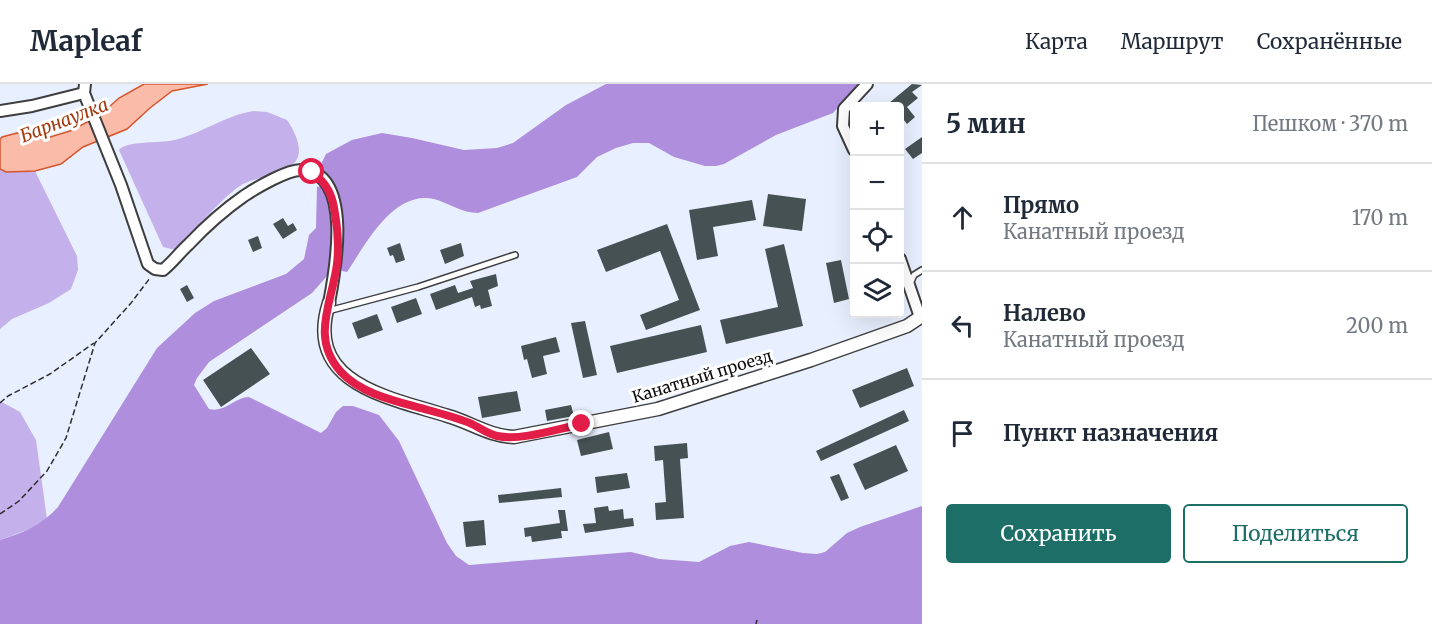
<!DOCTYPE html>
<html lang="ru">
<head>
<meta charset="utf-8">
<style>
	body { margin:0; font-family:Merriweather,serif; background:#f6f6f7; color:#1f2937 }
	.controls { position:absolute; right:18px; top:18px; display:grid; overflow:hidden; border-radius:6px; box-shadow:0 6px 24px #0002 }
	.controls button { width:54px; height:54px; display:grid; place-items:center; padding:0; border:0; border-bottom:2px solid #e0e1e3; background:#fff; color:#1f2937; font:30px sans-serif }
	.stop { position:absolute; width:18px; height:18px; margin:-14px; border:4px solid #e11d48; border-radius:50%; background:#fff }
	.stop.end { background:#e11d48; border-color:#fff; box-shadow:0 2px 6px #0008 }
	.list { margin:0; padding:0; list-style:none }
	h2 { display:flex; justify-content:space-between; align-items:center; height:78px; margin:0; padding:0 24px; font-size:26px }
	h2 small { font-size:20px; font-weight:400; color:#747a83 }
	.list li { display:grid; grid-template-columns:39px 1fr auto; gap:18px; align-items:center; box-sizing:border-box; height:108px; padding:0 24px; border-top:2px solid #e0e1e3 }
	.list b { display:block; font-size:22px; white-space:nowrap }
	.list p { margin:0; font-size:20px; white-space:nowrap; color:#747a83 }
	.list em { font-size:20px; font-style:normal; color:#747a83 }
	.actions { display:flex; gap:12px; padding:18px 24px }
	.actions a { flex:1; padding:14px 0; border:2px solid #1d6e67; border-radius:6px; text-align:center; font-size:21px; color:#1d6e67 }
	.actions .main { background:#1d6e67; color:#fff }
	.icon { flex:none; width:33px; height:33px; fill:none; stroke:currentColor; stroke-width:2; stroke-linecap:round; stroke-linejoin:round }
	.map { position:relative; flex:none; width:922px; height:540px; overflow:hidden }
	header { display:flex; align-items:center; gap:36px; box-sizing:border-box; height:84px; padding:0 30px; background:#fff; border-bottom:2px solid #e0e1e3 }
	header strong { font-size:28px }
	nav { display:flex; gap:33px; margin-inline-start:auto; font-size:21px }
	main { display:flex }
	aside { flex:1; background:#fff }
	.map>svg:first-child { display:block }
	.green { fill:#c4b0eb }
	.forest { fill:#ae8edd }
	.water { fill:#fabba9; stroke:#d6562b; stroke-width:1.5 }
	.building { fill:#465154 }
	.lines { fill:none; stroke-linecap:round; stroke-linejoin:round }
	.service-casing { stroke:#3e3e3e; stroke-width:8 }
	.minor-casing { stroke:#3e3e3e; stroke-width:14 }
	.tertiary-casing { stroke:#3e3e3e; stroke-width:15 }
	.path { stroke:#2d2d2d; stroke-width:1.5; stroke-dasharray:6 3; stroke-linecap:butt }
	.service { stroke:#fff; stroke-width:5 }
	.minor { stroke:#fff; stroke-width:10 }
	.tertiary { stroke:#fff; stroke-width:12 }
	.route { stroke:#e11d48; stroke-width:8 }
	.labels { text-anchor:middle; dominant-baseline:central; stroke-width:6; stroke-linejoin:round; paint-order:stroke }
	.street-label { font-size:16px; fill:#0b0b0b; stroke:#fff }
	.water-label { font-size:18px; font-style:italic; fill:#a3380d; stroke:#fff }
</style>
</head>
<body>
<header>
<strong>Mapleaf</strong>
<nav><a>Карта</a><a>Маршрут</a><a>Сохранённые</a></nav>
</header>
<main>
<div class="map">
<svg width="922" height="540" viewBox="0 0 922 540">
	<rect width="100%" height="100%" fill="#e8f0ff"/>
	<!-- green -->
	<g class="green">
		<path d="M254,27l13,1 20,8c7,10 16,28 10,39 -9,17 -39,17 -54,25 -20,12 -50,48 -67,66l-13,-3 -44,-97c7,-9 38,-7 50,-9 30,-5 55,-26 85,-30z"/>
		<polygon points="0,85 6,88 35,87 77,172 78,186 71,205 49,219 12,235 0,245"/>
		<polygon points="0,317 20,328 36,356 47,435 32,444 0,456"/>
	</g>
	<!-- forest -->
	<g class="forest">
		<path d="M606,0h253l-26,29 -57,22 -52,29 -8,2h-11l-31,-9 -25,-14h-16l-17,5 -19,9 -20,20 -99,36c-16,0 -29,-10 -44,-14 -41,-9 -68,45 -87,73l-5,-1c-5,-23 1,-48 -4,-72 -3,-14 -13,-22 -17,-35l5,-10 26,-14 30,-7 30,5 52,12 33,-2 16,-5 53,-38z"/>
		<path d="M322,102l5,9 7,30 -3,45 -4,6 -15,17 -103,69 -12,16 -3,7 15,24c16,4 26,-12 40,-12l72,36 6,-5 9,-16 7,-6h10l26,9 20,26 48,102 9,13 13,9 162,-13 28,7 40,3 31,-16 19,-4 54,11 14,1 8,-2 22,-19 13,-6 62,-21v118h-922v-84c23,-7 42,-15 58,-33l99,-159 38,-35 19,-12 72,-27 18,-15 5,-24 7,-7 1,-41z"/>
	</g>
	<!-- water -->
	<polygon class="water" points="144,0 208,0 172,7 150,24 127,45 83,63 61,80 35,87 6,88 0,85 0,55 2,53 32,45 47,54 70,47 99,32 119,14"/>
	<!-- building -->
	<g class="building">
		<polygon points="912,0 922,1 912,8 918,14 907,23 915,33 907,40 900,31 900,22 892,22 889,19"/>
		<polygon points="922,53 922,69 913,75 905,65"/>
		<polygon points="768,110 806,115 802,147 763,142"/>
		<polygon points="752,116 756,136 713,143 718,172 697,176 689,126"/>
		<polygon points="283,134 288,142 293,139 297,146 283,155 273,140"/>
		<polygon points="667,140 700,226 646,246 640,231 679,216 660,167 606,188 597,166"/>
		<polygon points="258,152 262,164 253,168 248,156"/>
		<polygon points="400,159 405,176 396,179 393,171 390,172 387,164"/>
		<polygon points="461,159 464,172 445,180 440,166"/>
		<polygon points="784,160 803,242 726,260 720,236 778,223 765,165"/>
		<polygon points="841,176 849,215 834,219 826,179"/>
		<polygon points="496,190 498,202 488,206 492,222 481,225 480,221 475,223 472,213 436,226 430,210 455,201 458,209 473,204 470,197"/>
		<polygon points="187,201 194,214 187,218 180,205"/>
		<polygon points="416,214 422,230 397,239 391,223"/>
		<polygon points="377,230 383,246 358,255 352,239"/>
		<polygon points="585,237 597,291 583,294 571,239"/>
		<polygon points="701,241 707,268 617,289 610,262"/>
		<polygon points="556,253 560,268 543,272 547,290 532,294 527,275 524,276 521,262"/>
		<polygon points="251,264 270,290 221,323 203,296"/>
		<polygon points="907,284 914,302 860,324 852,306"/>
		<polygon points="517,307 521,327 482,334 478,313"/>
		<polygon points="571,321 574,332 547,337 545,326"/>
		<polygon points="904,326 909,337 821,377 816,367"/>
		<polygon points="609,348 613,365 581,372 577,356"/>
		<polygon points="687,359 688,374 680,375 684,434 656,436 655,419 666,418 663,376 655,377 654,362"/>
		<polygon points="896,361 908,387 865,406 853,380"/>
		<polygon points="627,389 630,404 597,409 595,393"/>
		<polygon points="839,390 849,414 841,417 830,393"/>
		<polygon points="561,404 562,413 499,419 498,411"/>
		<polygon points="608,422 609,427 623,425 624,435 633,434 634,442 585,449 583,440 596,439 594,424"/>
		<polygon points="558,426 565,426 568,447 561,447 562,454 532,458 531,452 525,453 524,444 560,439"/>
		<polygon points="484,436 486,461 466,463 463,438"/>
	</g>
	<g class="lines">
		<defs>
			<g id="service">
				<polyline points="910,200 914,191 922,186"/>
				<polyline points="328,227 418,203 515,171"/>
			</g>
			<g id="minor">
				<path d="M85,0l-1,9 37,92 27,79 7,5 8,1c10,-8 17,-18 26,-26 16,-17 35,-34 55,-48 12,-8 44,-27 58,-26 52,3 33,102 27,133"/>
				<polyline points="0,27 32,22 84,9"/>
				<polyline points="854,66 843,42 844,25 867,0"/>
				<polyline points="900,175 920,233"/>
			</g>
			<path id="tertiary" d="M329,219c-26,82 63,95 119,113 24,7 41,20 66,21l144,-28 153,-49 96,-34 15,-10"/>
		</defs>
		<!-- service casing -->
		<use href="#service" class="service-casing"/>
		<!-- minor casing -->
		<use href="#minor" class="minor-casing"/>
		<!-- tertiary casing -->
		<use href="#tertiary" class="tertiary-casing"/>
		<!-- path -->
		<g class="path">
			<polyline points="0,319 8,312 50,290 94,259"/>
			<polyline points="0,430 19,417 47,387 66,354 95,259 131,219 150,194"/>
			<polyline points="756,540 757,536"/>
		</g>
		<!-- service -->
		<use href="#service" class="service"/>
		<!-- minor -->
		<use href="#minor" class="minor"/>
		<!-- tertiary -->
		<use href="#tertiary" class="tertiary"/>
	</g>
	<g class="lines">
		<!-- route -->
		<path class="route" d="M312,88c15,11 21,24 23,42 3,17 4,33 2,50 -5,39 -27,74 4,108 21,23 59,30 87,38 15,4 30,8 44,14 8,4 16,10 25,12 24,5 60,-7 85,-12"/>
	</g>
	<g class="labels">
		<!-- street labels -->
		<g class="street-label">
			<text transform="translate(702 292) rotate(-17)">Канатный проезд</text>
		</g>
		<!-- water labels -->
		<g class="water-label">
			<text transform="translate(64 36) rotate(-21)">Барнаулка</text>
		</g>
	</g>
</svg>
<div class="controls">
<button>+</button>
<button>−</button>
<button><svg class="icon" aria-label="locate" viewBox="0 0 24 24"><circle cx="12" cy="12" r="6"/><path d="M12 2v4M12 18v4M2 12h4M18 12h4"/></svg></button>
<button><svg class="icon" aria-label="layers" viewBox="0 0 24 24"><path d="M12 4l9 5-9 5-9-5zM3 14l9 5 9-5"/></svg></button>
</div>
<div class="stop" style="left:312px;top:88px"></div>
<div class="stop end" style="left:582px;top:340px"></div>
</div>
<aside>
<h2>5 мин<small>Пешком · 370 m</small></h2>
<ul class="list">
<li><svg class="icon" aria-label="ahead" viewBox="0 0 24 24"><path d="M12 20V5M6 11l6-6 6 6"/></svg><div><b>Прямо</b><p>Канатный проезд</p></div><em>170 m</em></li>
<li><svg class="icon" aria-label="left" viewBox="0 0 24 24"><path d="M17 20v-9H6M10 6l-5 5 5 5"/></svg><div><b>Налево</b><p>Канатный проезд</p></div><em>200 m</em></li>
<li><svg class="icon" aria-label="arrive" viewBox="0 0 24 24"><path d="M6 21V4h12l-3 4 3 4H6"/></svg><div><b>Пункт назначения</b></div></li>
</ul>
<div class="actions"><a class="main">Сохранить</a><a>Поделиться</a></div>
</aside>
</main>
</body>
</html>
